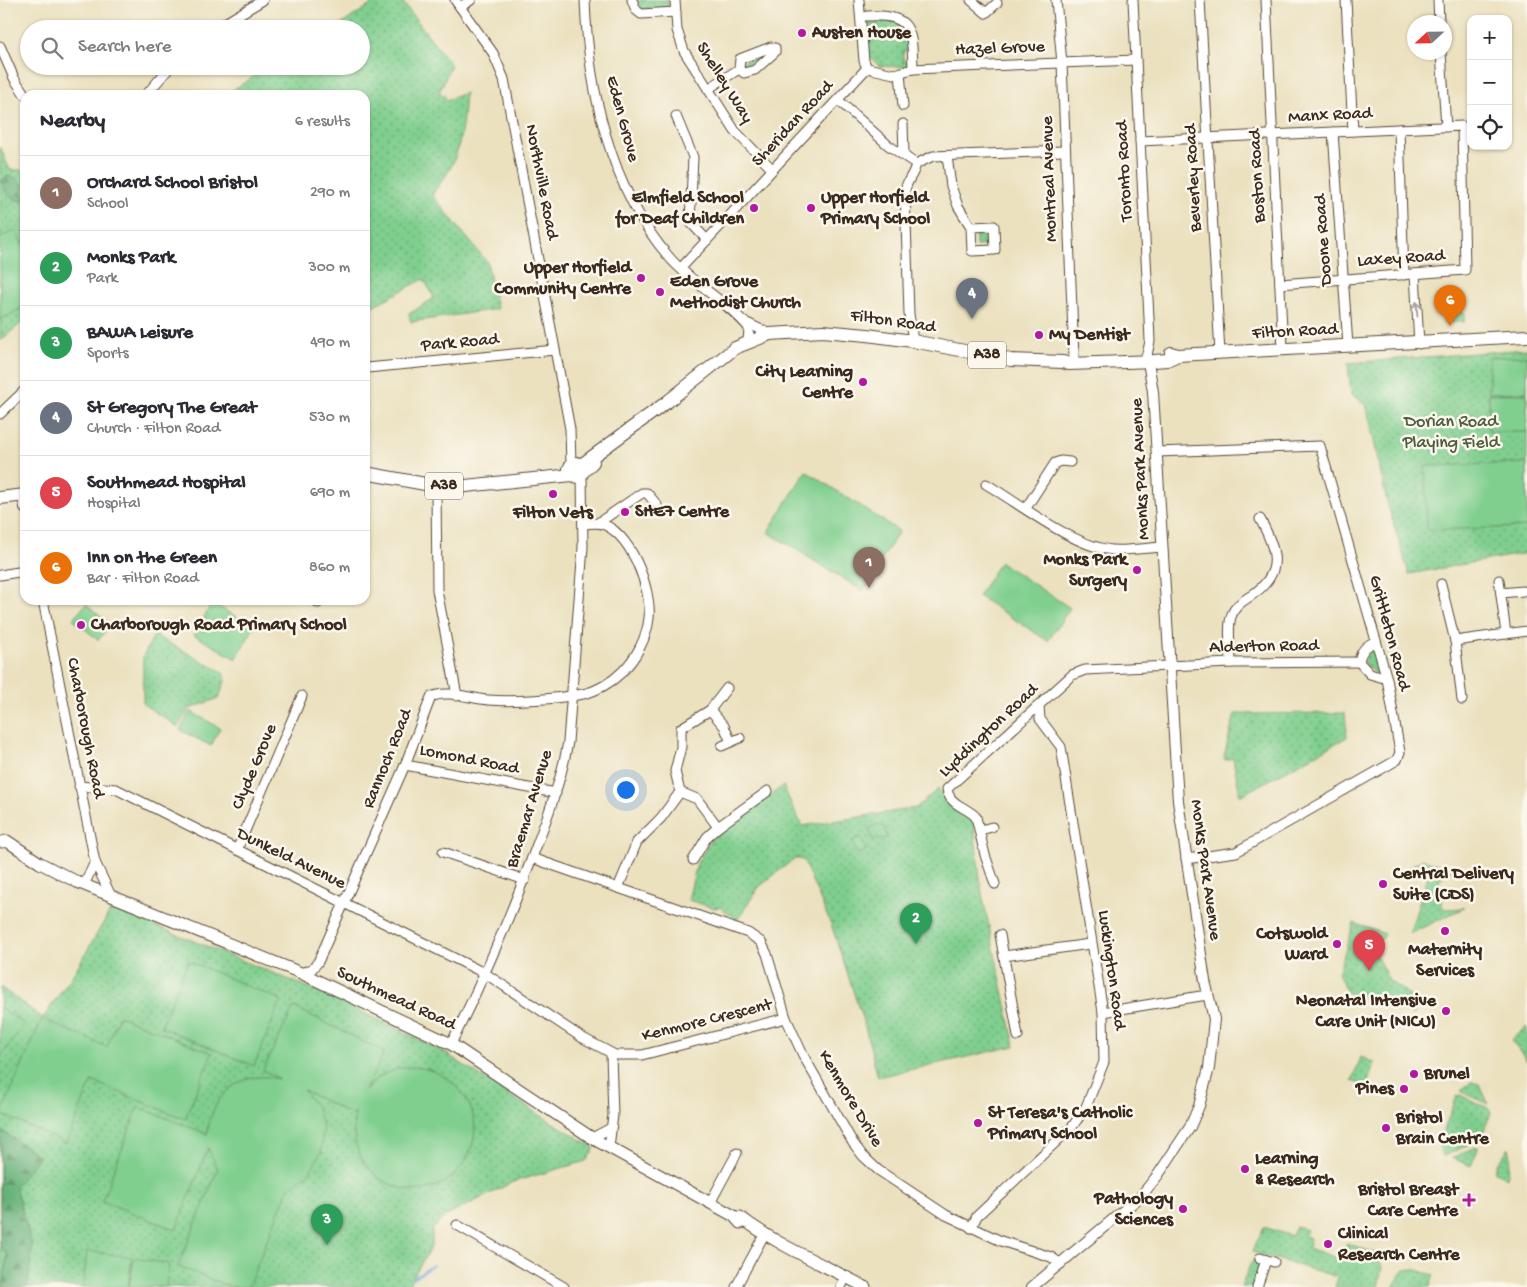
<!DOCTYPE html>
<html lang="en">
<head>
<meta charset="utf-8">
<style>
	body { margin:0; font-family:"Gochi Hand",sans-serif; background:#f7f7f7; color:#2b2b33 }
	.controls { position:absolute; right:15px; top:15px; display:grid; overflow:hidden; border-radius:10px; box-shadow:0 1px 4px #0004 }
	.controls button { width:45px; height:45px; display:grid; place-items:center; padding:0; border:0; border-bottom:1px solid #e1e1e2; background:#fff; color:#2b2b33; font:25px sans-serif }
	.compass { position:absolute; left:1407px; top:15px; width:45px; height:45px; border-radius:50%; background:#fff; box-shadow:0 1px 4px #0004; rotate:248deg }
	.you { position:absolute; left:625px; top:789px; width:18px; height:18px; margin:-12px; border:4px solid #fff; border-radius:50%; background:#1a73e8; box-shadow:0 0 0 8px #1a73e833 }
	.badge { display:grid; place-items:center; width:32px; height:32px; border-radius:50%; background:#b5179e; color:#fff; font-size:16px; font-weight:700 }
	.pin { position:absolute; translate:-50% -41px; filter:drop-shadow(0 1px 2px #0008) }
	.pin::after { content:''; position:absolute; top:26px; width:18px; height:15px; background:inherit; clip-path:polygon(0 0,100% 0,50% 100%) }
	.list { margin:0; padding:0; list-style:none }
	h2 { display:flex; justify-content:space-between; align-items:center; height:65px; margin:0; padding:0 20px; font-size:21px }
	h2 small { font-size:16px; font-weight:400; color:#7c7c81 }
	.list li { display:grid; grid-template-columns:32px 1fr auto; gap:15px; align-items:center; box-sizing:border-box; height:75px; padding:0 20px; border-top:1px solid #e1e1e2 }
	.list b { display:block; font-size:19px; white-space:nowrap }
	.list p { margin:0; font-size:16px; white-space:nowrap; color:#7c7c81 }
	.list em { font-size:16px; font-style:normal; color:#7c7c81 }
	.icon { flex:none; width:28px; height:28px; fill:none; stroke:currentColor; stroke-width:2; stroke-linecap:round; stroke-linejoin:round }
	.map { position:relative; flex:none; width:1527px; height:1287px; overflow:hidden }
	.search { position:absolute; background:#fff; box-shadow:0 1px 4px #0004; left:20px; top:20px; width:350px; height:55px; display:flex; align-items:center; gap:12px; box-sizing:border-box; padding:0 18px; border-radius:28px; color:#7c7c81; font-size:19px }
	.panel { position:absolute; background:#fff; box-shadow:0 1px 4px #0004; left:20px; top:90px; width:350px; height:515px; border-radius:15px }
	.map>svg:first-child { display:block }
	.green { fill:url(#green-dots); stroke:#5e7c56 }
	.forest { fill:url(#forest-firs); stroke:#526e4c }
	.pitch { fill:#80cf8f; stroke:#5e7c56 }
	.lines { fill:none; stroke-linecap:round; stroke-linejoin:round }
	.stream { stroke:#65a6d9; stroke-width:2.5 }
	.minor-casing { stroke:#554536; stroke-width:11 }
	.tertiary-casing { stroke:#554536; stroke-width:12 }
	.secondary-casing { stroke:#554536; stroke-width:13 }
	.primary-casing { stroke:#554536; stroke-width:14 }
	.minor { stroke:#fff; stroke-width:9 }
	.tertiary { stroke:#fff; stroke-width:10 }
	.secondary { stroke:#fff; stroke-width:11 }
	.primary { stroke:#fff; stroke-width:12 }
	.oneway { stroke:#a79f9a }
	.poi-dot { fill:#b5179e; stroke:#fbf7ec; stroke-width:2 }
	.labels { text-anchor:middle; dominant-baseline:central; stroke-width:5; stroke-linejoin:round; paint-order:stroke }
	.shield { fill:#fbf7ec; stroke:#75685c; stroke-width:1 }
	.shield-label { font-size:16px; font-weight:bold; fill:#3b2a1e }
	.poi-label { font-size:18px; font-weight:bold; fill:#3b2a1e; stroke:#fbf7ec; text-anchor:start }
	.street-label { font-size:18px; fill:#3b2a1e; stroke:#fbf7ec }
	.park-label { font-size:18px; fill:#505c40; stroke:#fbf7ec }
</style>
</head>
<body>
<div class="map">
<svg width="1527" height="1287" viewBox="0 0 1527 1287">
	<defs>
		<pattern id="green-dots" width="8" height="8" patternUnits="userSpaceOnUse" patternTransform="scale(1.25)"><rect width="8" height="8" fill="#80cf8f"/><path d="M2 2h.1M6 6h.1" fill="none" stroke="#6aa874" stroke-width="1.8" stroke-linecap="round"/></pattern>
		<pattern id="forest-firs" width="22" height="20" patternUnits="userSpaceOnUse" patternTransform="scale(1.25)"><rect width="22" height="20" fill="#68b27a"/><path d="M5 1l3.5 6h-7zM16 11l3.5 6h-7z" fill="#579163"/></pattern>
	</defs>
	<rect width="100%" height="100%" fill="#fbf7ec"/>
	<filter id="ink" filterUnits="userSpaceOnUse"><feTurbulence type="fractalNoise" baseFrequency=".02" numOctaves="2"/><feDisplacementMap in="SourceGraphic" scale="10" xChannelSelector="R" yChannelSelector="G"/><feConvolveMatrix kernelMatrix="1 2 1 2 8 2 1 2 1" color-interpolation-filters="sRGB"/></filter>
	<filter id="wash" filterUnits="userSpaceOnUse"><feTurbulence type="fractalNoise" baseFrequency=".0096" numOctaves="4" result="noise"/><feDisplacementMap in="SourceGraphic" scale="20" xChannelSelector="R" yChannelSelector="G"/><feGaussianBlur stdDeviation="1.12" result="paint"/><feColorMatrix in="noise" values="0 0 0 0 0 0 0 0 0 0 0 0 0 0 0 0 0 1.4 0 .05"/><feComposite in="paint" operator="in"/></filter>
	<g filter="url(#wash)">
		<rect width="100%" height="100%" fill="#ebe1bf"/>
		<!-- green -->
		<g class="green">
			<path d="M378,0h23l50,65 -12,28 5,2 2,5 19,-7c-2,26 -3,53 -15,76 -5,9 -13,17 -18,26l55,67 10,47 -86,13 -2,-8 25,-16 -10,-19 -59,31v-215h-137l6,-6 37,-23h90v-37h-27z"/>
			<polygon points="636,0 668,0 668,8 641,10"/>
			<polygon points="885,17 905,28 910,50 903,51 904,62 909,62 906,67 879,66 867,54 864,35 868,34 867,19 870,19 873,25 877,24 880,18"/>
			<polygon points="768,52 759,63 745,70 741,63"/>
			<polygon points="0,147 10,170 21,170 25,175 25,320 0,341"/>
			<polygon points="991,231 992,245 976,246 975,232"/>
			<polygon points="1448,308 1465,313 1464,322 1444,323 1443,309"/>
			<polygon points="1527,349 1527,553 1409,574 1387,502 1366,404 1351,394 1348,363"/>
			<polygon points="154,635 221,671 226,678 219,698 189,709 178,727 143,704 143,657"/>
			<polygon points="1375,648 1381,674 1376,674 1364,662 1368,652"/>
			<polygon points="1345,713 1347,737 1240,796 1233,758 1225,760 1224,756 1235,714"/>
			<polygon points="783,786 802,826 916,808 938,789 950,804 973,820 982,894 1015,1046 878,1077 865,1027 832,927 803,860 795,858 759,887 737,920 720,907 715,908 688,900 697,863 712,839"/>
			<polygon points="1424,859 1454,870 1439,879 1443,909 1464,908 1409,934 1429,873 1410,866"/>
			<polygon points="112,908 315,990 398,1029 445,1053 537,1113 595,1148 586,1161 513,1182 444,1217 432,1230 432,1245 407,1287 0,1287 0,987 43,1018 74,973"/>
			<path d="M1354,923l31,11 -2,4 -13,6 20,38c11,4 20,14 26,24l-2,9 -67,-22 -9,-20z"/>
			<polygon points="1526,1027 1527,1029 1527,1061 1511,1040"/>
			<polygon points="1361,1057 1375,1063 1366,1086 1352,1081"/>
			<polygon points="1472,1082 1479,1084 1489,1104 1462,1092 1462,1089"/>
			<polygon points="1460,1095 1488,1108 1491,1113 1480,1140 1443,1156 1440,1150 1445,1127 1457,1096"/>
			<polygon points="1477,1146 1478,1148 1471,1166 1452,1158"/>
			<polygon points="1509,1148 1511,1157 1507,1178 1494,1171 1497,1164"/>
			<polygon points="1296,1226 1307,1230 1305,1236 1310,1238 1308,1248 1340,1259 1347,1243 1377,1254 1382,1267 1378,1287 1335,1287 1338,1277 1252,1252 1264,1227 1292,1236"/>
			<polygon points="1254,1259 1259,1267 1252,1287 1241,1287 1251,1263"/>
			<polygon points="1413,1269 1434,1275 1430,1287 1393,1287 1404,1270"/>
		</g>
		<!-- forest -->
		<g class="forest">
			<path d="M7,176l8,2 8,7 2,10 -3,6c-13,-2 -16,-8 -21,-20z"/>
			<polygon points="0,1129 40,1157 15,1186 32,1245 28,1287 3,1287 7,1254 0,1247"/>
		</g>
		<!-- pitch -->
		<g class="pitch">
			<polygon points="15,230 25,249 25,306 0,320 0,238"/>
			<polygon points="1527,356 1527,392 1489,393 1489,357"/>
			<rect x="1489" y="394" width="38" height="38"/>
			<polygon points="1527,463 1527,527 1427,530 1425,466"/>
			<polygon points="806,471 899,531 863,591 768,532"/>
			<polygon points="1000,562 1070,608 1048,641 978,596"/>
			<polygon points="212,603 254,627 236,659 194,635"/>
			<polygon points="86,604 111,625 98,640 73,619"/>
			<polygon points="190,711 220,728 211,746 180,730"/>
			<polygon points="879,824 885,828 887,838 873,840 869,829"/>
			<polygon points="861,837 866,850 860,854 857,853 852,841"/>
			<polygon points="188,961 281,1000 254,1066 161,1027"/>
			<polygon points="0,1007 24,1024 0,1058"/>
			<path d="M294,1007l90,45 -19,39c52,-65 151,16 91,82 -10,11 -30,19 -45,17 -40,-5 -63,-38 -56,-78l-2,3 -50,-25 14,18 6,21 -2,23 -11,20 -22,17 -40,98h-18l-52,-21 40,-97 -10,-21 -32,82 -74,-29 36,-94 69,27c4,-29 20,-54 52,-57 6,-1 14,1 20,2l-16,-9z"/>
			<polygon points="119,1016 212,1053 185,1119 92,1081 66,1143 1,1114 42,1019 107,1047"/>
			<polygon points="87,1251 132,1257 128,1287 83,1287"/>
			<polygon points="134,1258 169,1264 166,1287 129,1287"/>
		</g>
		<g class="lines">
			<!-- stream -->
			<polyline class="stream" points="413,1278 433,1265"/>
		</g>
	</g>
	<g filter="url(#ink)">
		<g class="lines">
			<defs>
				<g id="minor">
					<polyline points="455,0 493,53 504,79 570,429 571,465"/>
					<path d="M585,0c3,88 25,189 84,257 23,27 57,43 80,71l-1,14"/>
					<polyline points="632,0 636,10 641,14 676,12"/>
					<polyline points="675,0 677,30 684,51 735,131 772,169"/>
					<polyline points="859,0 864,61 867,68"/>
					<polyline points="971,0 986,13 997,3"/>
					<polyline points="1056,0 1062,63 1074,358"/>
					<polyline points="1133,0 1149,318 1150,341 1147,355"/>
					<polyline points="1200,0 1220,353"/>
					<polyline points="1266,0 1283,350"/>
					<polyline points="1346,0 1353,131"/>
					<polyline points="1438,0 1439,22"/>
					<polyline points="460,7 471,0"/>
					<path d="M867,16c45,-2 45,13 46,53"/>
					<polyline points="215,29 263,0"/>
					<polyline points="0,46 14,78 25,95"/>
					<polygon points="771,47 775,48 775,52 755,70 744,73 739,69 740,59"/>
					<polyline points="1441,52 1446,127"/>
					<polyline points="867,68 894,74 913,69 1136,60"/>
					<polyline points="900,73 903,106"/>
					<polyline points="708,89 739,69"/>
					<polyline points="146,95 171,66"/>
					<polyline points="838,100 888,145 916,164"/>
					<polyline points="676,116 693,157 690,222 707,240"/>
					<polyline points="903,124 904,154"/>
					<polyline points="1399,129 1404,275"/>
					<polyline points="1333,132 1348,346"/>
					<polyline points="1140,141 1462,126 1465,270 1280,284"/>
					<polyline points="947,156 951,186 958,206 971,227 972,251 995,250 994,226 971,227"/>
					<polyline points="916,164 933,156 1064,151"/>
					<polyline points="681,268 867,68"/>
					<polyline points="1415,274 1419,344"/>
					<polyline points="745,322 770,334"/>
					<path d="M913,341l-4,-27 -4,-123c1,-10 9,-16 11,-27"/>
					<polyline points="367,368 555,350"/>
					<polyline points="0,414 25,390"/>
					<polyline points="1157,452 1320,446 1387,679 1400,752 1397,760 1236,852 1186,859"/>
					<path d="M986,484c34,20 88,63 126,66 16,1 34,-2 50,-3"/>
					<polyline points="436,486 437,590 457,696"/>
					<polyline points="22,496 25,509"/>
					<polyline points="1026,508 1055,463 1061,461 1070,462"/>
					<polyline points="598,523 642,493 647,493 657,505"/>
					<polyline points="0,575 25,571"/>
					<polyline points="1499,580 1506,634"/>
					<polyline points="1441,584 1455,641 1462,700"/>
					<polyline points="1501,593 1523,591"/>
					<polyline points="43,600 95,862 111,896"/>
					<polyline points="318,600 318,603"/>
					<path d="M1376,641c-10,4 -16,11 -17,21l11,12 17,5"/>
					<polyline points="1455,641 1527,631"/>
					<path d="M1231,663c0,-14 -4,-33 0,-46 3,-11 12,-16 21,-22 32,-22 25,-45 8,-76"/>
					<polyline points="710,710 724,726 731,742"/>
					<polyline points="722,746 740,738"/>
					<polyline points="405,765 556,793"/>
					<polyline points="79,786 116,789 486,974 581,1037 615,1055 642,1055 786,1018"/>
					<polyline points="680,792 697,799 718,827"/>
					<polyline points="980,830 992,827"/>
					<polyline points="237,850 302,696"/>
					<polyline points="443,852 525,880"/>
					<polyline points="532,858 748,933 761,942 767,954 786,1018 803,1055 853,1143 863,1156 878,1170 946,1215 1001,1241 1051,1257 1061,1264"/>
					<polyline points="693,860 707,837 718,827 768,791"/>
					<path d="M995,884l-10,-29 -9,-38c-9,-10 -27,-12 -29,-28l125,-114 13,-5 146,-7 128,-1"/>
					<polyline points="84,885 95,862"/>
					<polyline points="618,888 637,842 661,818 680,792 675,771 681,747 681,728 710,710 727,688"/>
					<polyline points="1000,935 1018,1036"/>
					<polyline points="1004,956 1090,944"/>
					<path d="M301,973l11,-4 6,-7 87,-197 26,-68c16,-8 40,2 57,3 26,2 69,-1 95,-6 14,-3 29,-12 39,-22 14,-14 25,-34 27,-54 3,-28 -19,-90 -51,-95 -5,0 -11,1 -15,1"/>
					<polyline points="1103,1012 1207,995"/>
					<path d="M451,1044c31,-62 58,-124 82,-189 14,-37 28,-73 35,-113l15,-195 -1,-72"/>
					<polyline points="592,1138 609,1129"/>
					<polyline points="609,1147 613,1115 611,1054"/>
					<polyline points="710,1203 737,1153"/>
					<polyline points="457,1225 564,1287"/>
					<polyline points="971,1228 977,1216 1072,1127 1086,1107 1104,1062 1103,1012 1061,747 1040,719 1039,706"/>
					<polyline points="1260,1258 1274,1262"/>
					<polyline points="736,1287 765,1233"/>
					<polyline points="841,1287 846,1277"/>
					<polyline points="1257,1287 1266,1260"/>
				</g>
				<polyline id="tertiary" points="1032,1287 1141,1196 1158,1175 1190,1127 1199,1106 1209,1068 1214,1019 1205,981 1178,801 1153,392 1147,355"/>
				<g id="secondary">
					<polyline points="2,842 7,841 40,863 77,882 301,973 451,1044 592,1138 734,1216 740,1223 744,1222"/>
					<path d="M740,1217c37,28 84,48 125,70"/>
				</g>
				<g id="primary">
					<polyline points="1171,353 1178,355 1527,336"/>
					<polyline points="581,465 667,402 735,348 770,334 823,331 867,335 913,341 1011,360 1063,362 1069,364 1154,361 1167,360 1178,355"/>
					<polyline points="584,470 577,463 571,465 569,469 572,475 578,477 593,462"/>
					<polyline points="365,473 436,486 456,487 572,475"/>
					<polyline points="0,498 25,495"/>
				</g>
			</defs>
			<!-- minor casing -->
			<use href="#minor" class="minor-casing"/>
			<!-- tertiary casing -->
			<use href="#tertiary" class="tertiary-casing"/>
			<!-- secondary casing -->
			<use href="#secondary" class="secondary-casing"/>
			<!-- primary casing -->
			<use href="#primary" class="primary-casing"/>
			<!-- minor -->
			<use href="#minor" class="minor"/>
			<!-- tertiary -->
			<use href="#tertiary" class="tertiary"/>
			<!-- secondary -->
			<use href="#secondary" class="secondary"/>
			<!-- primary -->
			<use href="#primary" class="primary"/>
		</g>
		<!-- one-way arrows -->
		<defs><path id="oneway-shaft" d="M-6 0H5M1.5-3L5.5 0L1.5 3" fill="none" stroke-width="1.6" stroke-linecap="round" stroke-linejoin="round" transform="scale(1.25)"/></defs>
		<use class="oneway" href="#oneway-shaft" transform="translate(1417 309) rotate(-93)"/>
	</g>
	<!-- markers -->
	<g class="poi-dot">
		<circle cx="802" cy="33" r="5"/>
		<circle cx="754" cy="208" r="5"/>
		<circle cx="811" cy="208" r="5"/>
		<circle cx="641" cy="278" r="5"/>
		<circle cx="660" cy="292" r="5"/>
		<circle cx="1039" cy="335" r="5"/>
		<circle cx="863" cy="382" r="5"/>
		<circle cx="553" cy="494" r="5"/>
		<circle cx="625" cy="512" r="5"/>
		<circle cx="1137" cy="570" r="5"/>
		<circle cx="81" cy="625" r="5"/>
		<circle cx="1383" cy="884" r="5"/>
		<circle cx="1445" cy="931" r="5"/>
		<circle cx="1337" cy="944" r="5"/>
		<circle cx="1446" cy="1011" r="5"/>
		<circle cx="1414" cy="1074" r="5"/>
		<circle cx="1404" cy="1089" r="5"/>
		<circle cx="978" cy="1123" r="5"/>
		<circle cx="1386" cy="1128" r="5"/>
		<circle cx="1245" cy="1169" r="5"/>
		<path d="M1466.5 1192.5h5v5h5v5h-5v5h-5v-5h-5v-5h5z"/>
		<circle cx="1183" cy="1209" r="5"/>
		<circle cx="1328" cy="1244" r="5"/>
	</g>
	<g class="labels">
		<!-- shield labels -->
		<g class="shield">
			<rect x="968" y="341.5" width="38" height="27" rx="4"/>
			<rect x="425" y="472.5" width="38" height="27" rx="4"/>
		</g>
		<g class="shield-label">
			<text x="987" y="355">A38</text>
			<text x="444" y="486">A38</text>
		</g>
		<!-- poi labels -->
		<g class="poi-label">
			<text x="812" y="33">Austen House</text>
			<text x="744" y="198" text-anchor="end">Elmfield School<tspan x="744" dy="21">for Deaf Children</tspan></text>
			<text x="821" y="198">Upper Horfield<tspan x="821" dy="21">Primary School</tspan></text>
			<text x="631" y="268" text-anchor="end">Upper Horfield<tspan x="631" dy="21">Community Centre</tspan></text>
			<text x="670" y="282">Eden Grove<tspan x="670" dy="21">Methodist Church</tspan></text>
			<text x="1049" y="335">My Dentist</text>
			<text x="853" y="372" text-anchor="end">City Learning<tspan x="853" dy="21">Centre</tspan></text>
			<text x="635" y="512">SHE7 Centre</text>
			<text x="553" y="513" text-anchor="middle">Filton Vets</text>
			<text x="1127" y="560" text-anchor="end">Monks Park<tspan x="1127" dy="21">Surgery</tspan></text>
			<text x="91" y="625">Charborough Road Primary School</text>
			<text x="1393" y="874">Central Delivery<tspan x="1393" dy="21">Suite (CDS)</tspan></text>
			<text x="1327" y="934" text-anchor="end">Cotswold<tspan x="1327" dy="21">Ward</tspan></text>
			<text x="1445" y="950" text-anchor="middle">Maternity<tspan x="1445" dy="21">Services</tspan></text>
			<text x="1436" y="1001" text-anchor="end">Neonatal Intensive<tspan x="1436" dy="21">Care Unit (NICU)</tspan></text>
			<text x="1424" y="1074">Brunel</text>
			<text x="1394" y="1089" text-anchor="end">Pines</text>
			<text x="988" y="1113">St Teresa's Catholic<tspan x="988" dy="21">Primary School</tspan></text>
			<text x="1396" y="1118">Bristol<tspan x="1396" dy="21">Brain Centre</tspan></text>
			<text x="1255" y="1159">Learning<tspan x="1255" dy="21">&amp; Research</tspan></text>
			<text x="1458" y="1190" text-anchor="end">Bristol Breast<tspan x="1458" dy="21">Care Centre</tspan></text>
			<text x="1173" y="1199" text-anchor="end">Pathology<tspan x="1173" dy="21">Sciences</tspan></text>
			<text x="1338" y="1234">Clinical<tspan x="1338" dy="21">Research Centre</tspan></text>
		</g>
		<!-- street labels -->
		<g class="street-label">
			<text transform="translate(1000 49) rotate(-2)">Hazel Grove</text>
			<text transform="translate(724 83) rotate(58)">Shelley Way</text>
			<text transform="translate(1330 116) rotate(-3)">Manx Road</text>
			<text transform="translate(622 119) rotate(75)">Eden Grove</text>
			<text transform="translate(793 124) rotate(-47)">Sheridan Road</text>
			<text transform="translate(1125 171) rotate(-93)">Toronto Road</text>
			<text transform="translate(1258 176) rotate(-93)">Boston Road</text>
			<text transform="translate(1194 178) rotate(-93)">Beverley Road</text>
			<text transform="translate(1050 179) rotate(-92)">Montreal Avenue</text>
			<text transform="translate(541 182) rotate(79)">Northville Road</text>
			<text transform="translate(1324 240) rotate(-94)">Doone Road</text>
			<text transform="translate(1401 259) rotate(-4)">Laxey Road</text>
			<text transform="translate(893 322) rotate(8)">Filton Road</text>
			<text transform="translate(1295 332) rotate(-3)">Filton Road</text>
			<text transform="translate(460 343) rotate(-5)">Park Road</text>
			<text transform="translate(1141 469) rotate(-93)">Monks Park Avenue</text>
			<text transform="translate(1389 633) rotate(75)">Grittleton Road</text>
			<text transform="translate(1264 647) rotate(-1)">Alderton Road</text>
			<text transform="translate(85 728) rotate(79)">Charborough Road</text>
			<text transform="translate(989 731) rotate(-43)">Lyddington Road</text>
			<text transform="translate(388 759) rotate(-68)">Rannoch Road</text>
			<text transform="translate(469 760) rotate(11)">Lomond Road</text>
			<text transform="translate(255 767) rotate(-67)">Clyde Grove</text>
			<text transform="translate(530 809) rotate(-73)">Braemar Avenue</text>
			<text transform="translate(291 859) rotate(26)">Dunkeld Avenue</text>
			<text transform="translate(1205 870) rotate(82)">Monks Park Avenue</text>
			<text transform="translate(1111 970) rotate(82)">Luckington Road</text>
			<text transform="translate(396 999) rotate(25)">Southmead Road</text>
			<text transform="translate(707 1021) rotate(-14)">Kenmore Crescent</text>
			<text transform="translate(850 1099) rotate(59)">Kenmore Drive</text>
		</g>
		<!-- park labels -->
		<g class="park-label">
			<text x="1451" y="422">Dorian Road<tspan x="1451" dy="21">Playing Field</tspan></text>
		</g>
	</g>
</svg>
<div class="controls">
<button>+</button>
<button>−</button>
<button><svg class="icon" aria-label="locate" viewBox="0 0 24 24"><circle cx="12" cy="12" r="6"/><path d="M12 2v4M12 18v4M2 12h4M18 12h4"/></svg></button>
</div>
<svg class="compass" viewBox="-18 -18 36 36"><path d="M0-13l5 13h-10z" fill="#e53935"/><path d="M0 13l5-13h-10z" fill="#7c7c81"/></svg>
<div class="you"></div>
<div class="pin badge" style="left:869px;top:588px;background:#8d6e63">1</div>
<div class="pin badge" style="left:916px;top:944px;background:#2e9e5b">2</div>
<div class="pin badge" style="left:327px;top:1245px;background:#2e9e5b">3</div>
<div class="pin badge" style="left:972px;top:319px;background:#6b7280">4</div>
<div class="pin badge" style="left:1369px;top:971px;background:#e0444e">5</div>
<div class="pin badge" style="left:1450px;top:326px;background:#e8710a">6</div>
<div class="search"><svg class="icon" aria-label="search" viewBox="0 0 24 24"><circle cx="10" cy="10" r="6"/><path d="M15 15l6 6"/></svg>Search here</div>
<section class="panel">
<h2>Nearby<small>6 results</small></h2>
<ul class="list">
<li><span class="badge" style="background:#8d6e63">1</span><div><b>Orchard School Bristol</b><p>School</p></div><em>290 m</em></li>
<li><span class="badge" style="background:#2e9e5b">2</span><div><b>Monks Park</b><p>Park</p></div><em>300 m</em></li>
<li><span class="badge" style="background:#2e9e5b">3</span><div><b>BAWA Leisure</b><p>Sports</p></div><em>490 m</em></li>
<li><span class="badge" style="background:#6b7280">4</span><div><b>St Gregory The Great</b><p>Church · Filton Road</p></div><em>530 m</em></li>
<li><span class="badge" style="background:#e0444e">5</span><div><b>Southmead Hospital</b><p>Hospital</p></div><em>690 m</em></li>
<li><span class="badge" style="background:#e8710a">6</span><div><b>Inn on the Green</b><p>Bar · Filton Road</p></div><em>860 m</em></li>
</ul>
</section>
</div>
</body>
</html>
